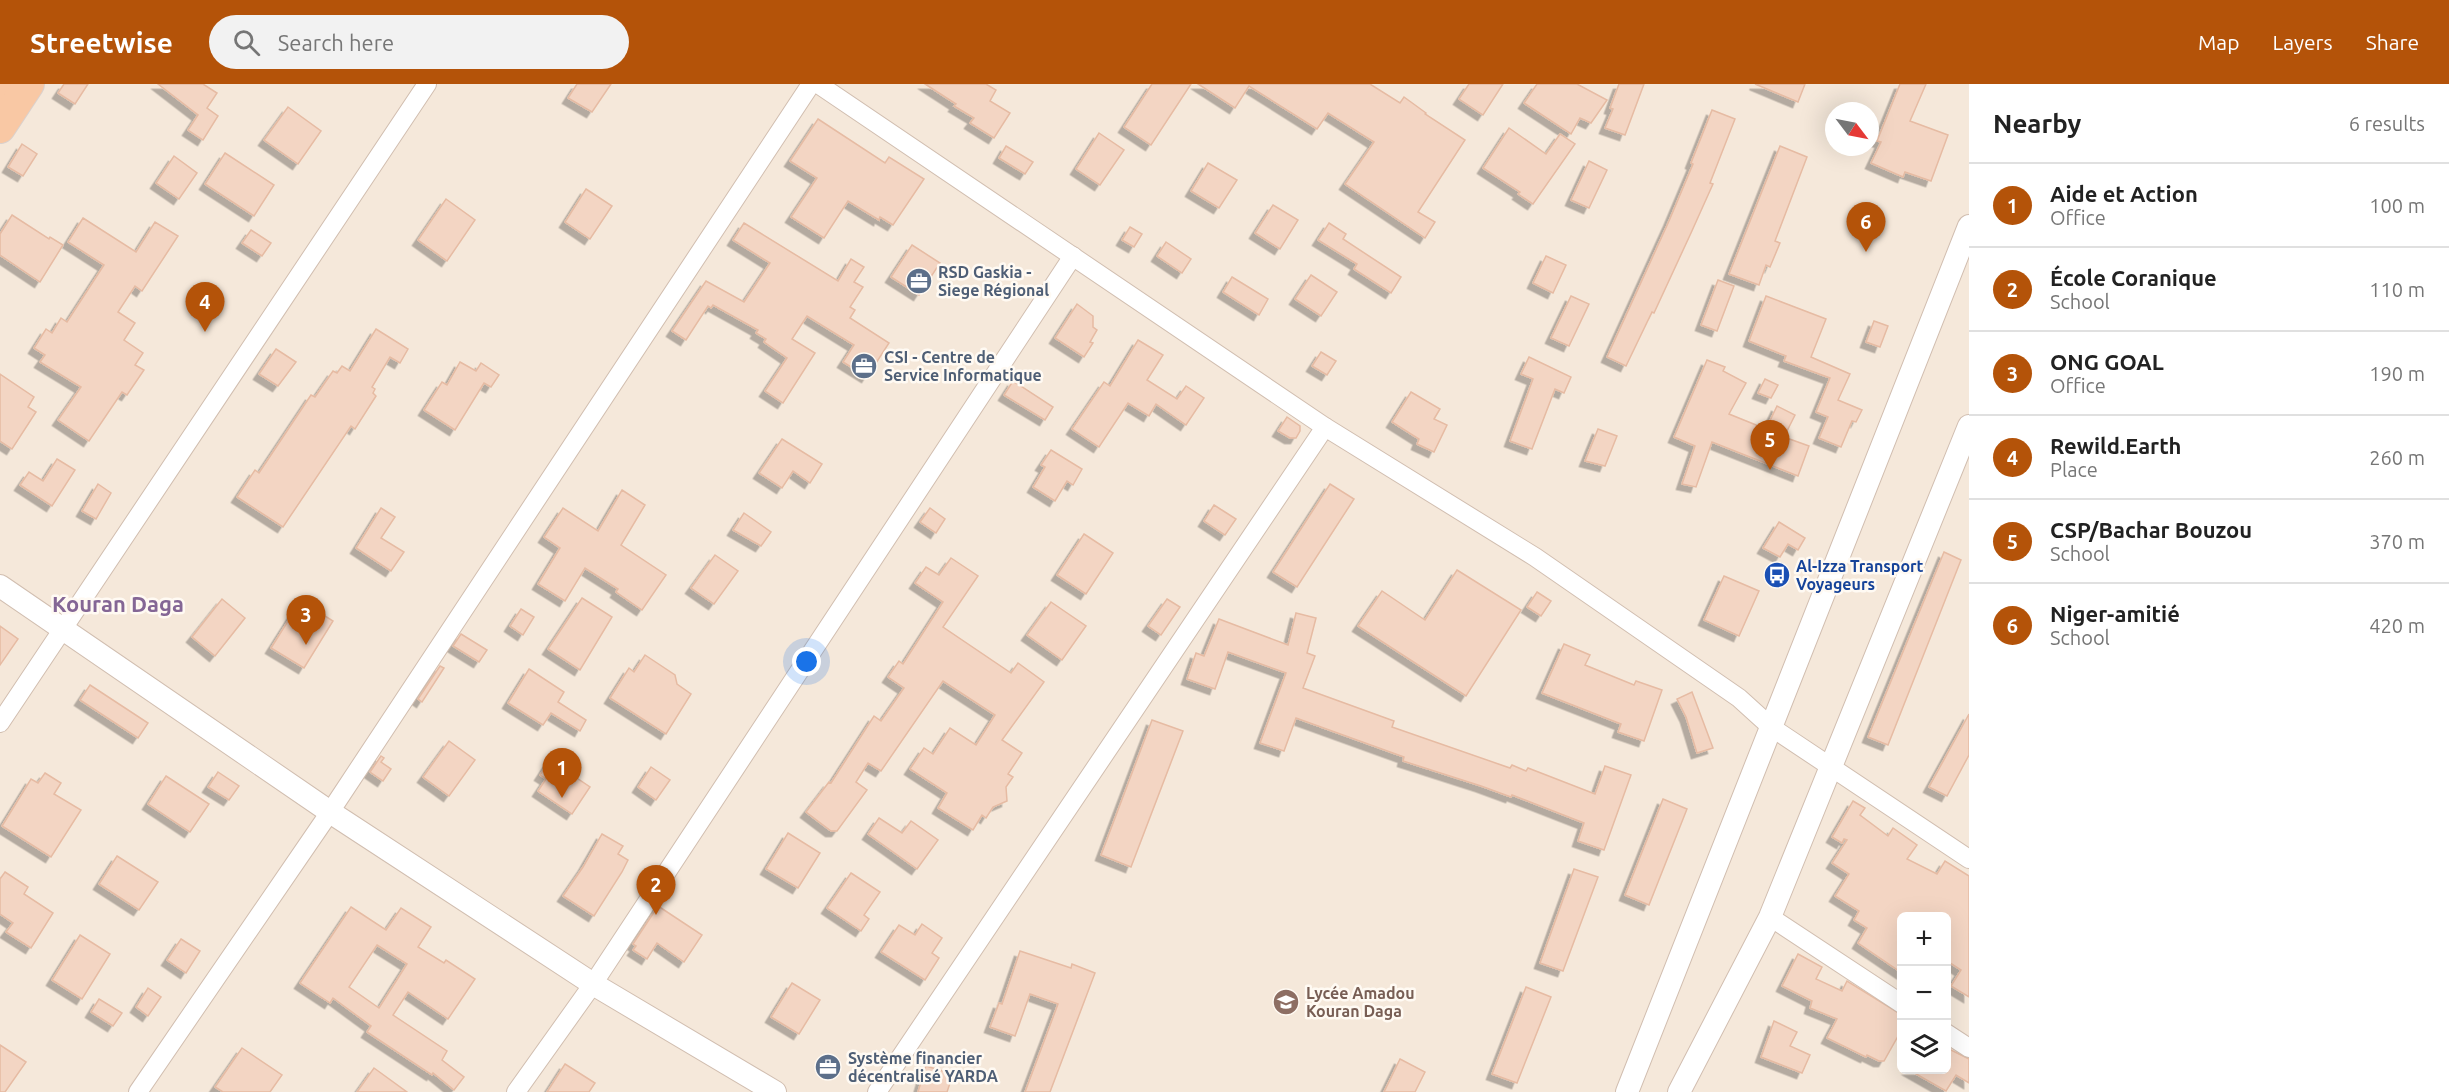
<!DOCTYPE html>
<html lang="en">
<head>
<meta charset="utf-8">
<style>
	body { margin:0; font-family:Ubuntu,sans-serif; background:#f2f2f2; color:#222 }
	.controls { position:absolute; right:18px; bottom:18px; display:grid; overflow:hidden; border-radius:9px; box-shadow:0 6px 24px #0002 }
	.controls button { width:54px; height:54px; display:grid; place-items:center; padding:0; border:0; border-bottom:2px solid #e0e0e0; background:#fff; color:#222; font:30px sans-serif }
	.compass { position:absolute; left:1825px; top:18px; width:54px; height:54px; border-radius:50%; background:#fff; box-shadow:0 6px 24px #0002; rotate:122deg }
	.you { position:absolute; left:807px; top:578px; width:21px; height:21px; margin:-15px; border:4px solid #fff; border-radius:50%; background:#1a73e8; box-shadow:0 0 0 9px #1a73e833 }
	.badge { display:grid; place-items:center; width:39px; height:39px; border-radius:50%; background:#b45309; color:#fff; font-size:20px; font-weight:700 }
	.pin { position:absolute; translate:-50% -50px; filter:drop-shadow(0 2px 3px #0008) }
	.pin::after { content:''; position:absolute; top:32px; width:21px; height:18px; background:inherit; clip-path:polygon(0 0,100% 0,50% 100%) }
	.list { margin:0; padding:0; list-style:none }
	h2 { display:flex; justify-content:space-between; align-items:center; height:78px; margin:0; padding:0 24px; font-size:26px }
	h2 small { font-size:20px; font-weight:400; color:#767676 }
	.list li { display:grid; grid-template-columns:39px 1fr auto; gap:18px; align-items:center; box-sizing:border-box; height:84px; padding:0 24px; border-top:2px solid #e0e0e0 }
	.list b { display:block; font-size:22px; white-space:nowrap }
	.list p { margin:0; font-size:20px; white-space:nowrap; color:#767676 }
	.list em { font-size:20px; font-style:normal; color:#767676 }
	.icon { flex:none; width:33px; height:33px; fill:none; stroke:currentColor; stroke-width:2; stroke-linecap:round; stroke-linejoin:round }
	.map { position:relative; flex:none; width:1969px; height:1008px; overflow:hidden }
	header { display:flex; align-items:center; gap:36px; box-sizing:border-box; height:84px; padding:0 30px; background:#b45309; color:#fff }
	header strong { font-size:28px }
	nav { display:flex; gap:33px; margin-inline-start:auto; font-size:21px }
	.search { width:420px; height:54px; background:#f2f2f2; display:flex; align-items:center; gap:15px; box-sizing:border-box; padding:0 21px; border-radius:33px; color:#767676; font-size:22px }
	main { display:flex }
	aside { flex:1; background:#fff }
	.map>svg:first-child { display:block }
	.residential { fill:#f5e8da; fill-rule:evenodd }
	.building { fill:#f3d5c3; stroke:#e6bba3; stroke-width:1.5; fill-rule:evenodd; filter:url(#shadow) }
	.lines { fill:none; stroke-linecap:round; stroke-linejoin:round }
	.minor-casing { stroke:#d1beb0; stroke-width:20 }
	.tertiary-casing { stroke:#d1beb0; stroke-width:24 }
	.trunk-casing { stroke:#dad1cd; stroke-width:32 }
	.minor { stroke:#fff; stroke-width:18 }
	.tertiary { stroke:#fff; stroke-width:22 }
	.trunk { stroke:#f9c8a4; stroke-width:30 }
	.labels { text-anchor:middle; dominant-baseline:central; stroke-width:5; stroke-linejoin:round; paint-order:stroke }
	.service-label { font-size:16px; font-weight:bold; fill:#4e5e75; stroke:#fffaf3; text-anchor:start }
	.transit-label { font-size:16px; font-weight:bold; fill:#164399; stroke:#fffaf3; text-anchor:start }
	.education-label { font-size:16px; font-weight:bold; fill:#785e54; stroke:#fffaf3; text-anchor:start }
	.district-label { font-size:22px; font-weight:bold; fill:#846695; stroke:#fffaf3 }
</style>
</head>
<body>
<header>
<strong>Streetwise</strong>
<div class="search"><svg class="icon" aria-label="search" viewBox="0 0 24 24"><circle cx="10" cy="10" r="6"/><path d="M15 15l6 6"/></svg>Search here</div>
<nav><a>Map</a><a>Layers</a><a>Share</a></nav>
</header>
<main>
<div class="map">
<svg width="1969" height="1008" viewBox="0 0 1969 1008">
	<defs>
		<filter id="shadow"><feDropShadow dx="-5.5" dy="5.5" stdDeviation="0" flood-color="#0004"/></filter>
	</defs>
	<rect width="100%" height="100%" fill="#fdf6ec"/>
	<!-- residential -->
	<path class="residential" d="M0,0h1969v1008h-1969zM1834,27h36v36h-36zM1902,832h44v154h-44z"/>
	<!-- building -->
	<g class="building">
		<polygon points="64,0 88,0 75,20 58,9"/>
		<polygon points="158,0 203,0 217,9 207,24 218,32 203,56 188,46 198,31"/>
		<polygon points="577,0 611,0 592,28 568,14"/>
		<polygon points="925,0 986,0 996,6 990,17 1010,29 994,54 970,39 974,34 954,22 956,20"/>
		<polygon points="1152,0 1191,0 1151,61 1124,43"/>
		<polygon points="1198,0 1370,0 1400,19 1404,13 1426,29 1425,30 1465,56 1418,128 1435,138 1425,154 1345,100 1374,58 1328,29 1317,45 1249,2 1235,24"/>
		<polygon points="1469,0 1503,0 1483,31 1459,15"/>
		<polygon points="1537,0 1577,0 1607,16 1591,39 1580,34 1571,50 1524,19"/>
		<polygon points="1619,0 1644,0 1625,51 1605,44 1613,25 1610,24"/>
		<polygon points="1755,0 1805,0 1798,18"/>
		<polygon points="1900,0 1926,0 1910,37 1948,51 1931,97 1905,88 1903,93 1871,79 1881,58 1877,57"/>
		<polygon points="288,23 321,47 298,80 264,56"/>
		<polygon points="1712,26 1735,35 1710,99 1713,100 1691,149 1654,229 1652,228 1626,282 1607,273 1669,137 1693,80 1691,79"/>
		<polygon points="818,35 885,79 889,73 924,95 893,141 880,133 879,136 848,117 824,154 791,133 817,94 790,77"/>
		<polygon points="1509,44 1546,70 1560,50 1575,60 1533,120 1518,110 1520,108 1483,84"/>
		<polygon points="1099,49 1124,66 1100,101 1076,85"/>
		<polygon points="22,60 37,70 23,92 8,83"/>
		<polygon points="1006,62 1033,78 1025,90 999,74"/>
		<polygon points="1780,62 1807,73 1775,157 1780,159 1770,183 1766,181 1759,201 1729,190"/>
		<polygon points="225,69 274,101 254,132 205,100"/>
		<polygon points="174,72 197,89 179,115 156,99"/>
		<polygon points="1589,77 1607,86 1589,124 1571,116"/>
		<polygon points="1208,79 1237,96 1219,124 1191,107"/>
		<polygon points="586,105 612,122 590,155 565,138"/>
		<polygon points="446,115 475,136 447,177 418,156"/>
		<polygon points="1273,121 1298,136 1280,165 1255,149"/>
		<polygon points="12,131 49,155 50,153 63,161 40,198 0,171 0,150"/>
		<polygon points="83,134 136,168 155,138 178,152 142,207 135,202 118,228 135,239 124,256 143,269 135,281 144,286 127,311 122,308 89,357 58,336 81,303 40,278 45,271 34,264 46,245 52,249 61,234 67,238 104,181 68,158"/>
		<polygon points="744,139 838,197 851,175 864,183 854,198 863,203 850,223 855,226 850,234 889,259 867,293 843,278 854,261 807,232 792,255 815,269 783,319 765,307 787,274 764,258 766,255 756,249 758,246 713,221 711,224 708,222 686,256 672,247 706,197 744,218 770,179 733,156"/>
		<polygon points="1329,139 1346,150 1343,155 1401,193 1391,209 1354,185 1357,180 1318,156"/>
		<polygon points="1130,143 1142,150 1134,163 1122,156"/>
		<polygon points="251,146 271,159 262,172 242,159"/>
		<polygon points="1166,158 1191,175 1182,189 1157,172"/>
		<polygon points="912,161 940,179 919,211 891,193"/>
		<polygon points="1546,172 1566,181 1553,209 1533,199"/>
		<polygon points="1311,191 1337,208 1321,232 1295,215"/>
		<polygon points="1232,193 1268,215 1259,231 1223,208"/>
		<polygon points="1718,196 1734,202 1717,247 1701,241"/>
		<polygon points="1571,212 1589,220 1569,262 1551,254"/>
		<polygon points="1766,212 1826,235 1811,273 1850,290 1838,316 1862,326 1856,338 1852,337 1841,363 1819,354 1828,333 1816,328 1830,294 1784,277 1786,272 1749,257"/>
		<polygon points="1077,220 1093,232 1093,243 1097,246 1090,258 1093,259 1084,273 1055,254"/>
		<polygon points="1874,237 1888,242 1880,263 1866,258"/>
		<polygon points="376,245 408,265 400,279 390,273 372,303 375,305 373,309 376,312 355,345 351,342 283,443 237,413 255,386 259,389 311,311 315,313 333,287 337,289 342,282 350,287"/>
		<polygon points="1138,256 1163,271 1147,296 1177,315 1186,302 1204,314 1186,341 1156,320 1149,332 1128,319 1099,363 1072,345 1104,298 1110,302"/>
		<polygon points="276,265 296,278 278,302 259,290"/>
		<polygon points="1321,268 1336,277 1327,291 1312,282"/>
		<polygon points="1529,273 1571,293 1564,309 1555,305 1532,365 1510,357 1533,295 1521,290"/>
		<polygon points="1707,276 1725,283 1723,287 1746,299 1729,330 1766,345 1777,322 1795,331 1784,353 1809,362 1798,392 1712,358 1696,403 1682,400 1695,362 1674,353"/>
		<polygon points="460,278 476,287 481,279 499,291 491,303 484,299 455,346 424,326 442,298 447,301"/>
		<polygon points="0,290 34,313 28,323 36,328 12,365 0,357"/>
		<polygon points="1765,295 1778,301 1771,314 1758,309"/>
		<polygon points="1013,297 1053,323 1045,336 1004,311"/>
		<polygon points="1411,308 1440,325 1434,335 1447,341 1434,368 1417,360 1419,355 1392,338"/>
		<polygon points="1287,333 1300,342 1300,347 1296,354 1290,354 1278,347"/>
		<polygon points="1598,345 1617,352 1605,382 1585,377"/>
		<polygon points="782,355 822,380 810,399 793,387 782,404 759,389"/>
		<polygon points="1051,366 1082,385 1073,401 1067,397 1055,417 1033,403 1045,383 1041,381"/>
		<polygon points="57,375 75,386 52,422 20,401 29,388 43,397"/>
		<polygon points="98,400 111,409 96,435 82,427"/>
		<polygon points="1330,400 1354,415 1297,503 1273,488"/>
		<polygon points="622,406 645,421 621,461 666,491 642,526 616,508 618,505 585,484 565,517 538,500 560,464 544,453 563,424 598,447"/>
		<polygon points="1214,421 1236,435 1225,451 1204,437"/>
		<polygon points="381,424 395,433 381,454 404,468 391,487 356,464"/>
		<polygon points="930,424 945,435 936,449 920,438"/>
		<polygon points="744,429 771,448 761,462 733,446"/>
		<polygon points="1779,438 1805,454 1798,466 1788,460 1780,473 1763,464"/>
		<polygon points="1084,450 1113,469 1086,510 1057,491"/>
		<polygon points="1944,468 1961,476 1888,661 1868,653"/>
		<polygon points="715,471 738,487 714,520 691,504"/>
		<polygon points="951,474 978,492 943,543 1011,589 1018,579 1044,598 1002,656 1022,669 1008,690 1013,693 1006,703 1007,717 993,723 986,734 982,731 973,746 938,724 947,709 910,685 924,664 933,670 950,644 976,661 995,631 943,597 881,687 868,679 856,698 867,706 837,747 831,747 806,728 829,698 831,699 874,632 881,637 904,604 888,593 899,577 903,580 943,518 915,499 926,483 939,491"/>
		<polygon points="1457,486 1521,526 1466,612 1358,542 1382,507 1425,536"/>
		<polygon points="1724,492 1759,507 1739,552 1704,536"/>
		<polygon points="1537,508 1551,517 1541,532 1527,523"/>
		<polygon points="582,514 612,533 580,586 548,565"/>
		<polygon points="222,515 245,534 215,572 192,553"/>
		<polygon points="1167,515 1180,523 1161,551 1148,542"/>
		<polygon points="1051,518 1086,542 1062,576 1027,551"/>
		<polygon points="306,520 333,537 304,584 271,564 293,529 299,532"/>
		<polygon points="521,525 534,533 523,551 510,542"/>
		<polygon points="1296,529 1316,534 1307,569 1315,572 1303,604 1394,637 1392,643 1510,684 1512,681 1526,687 1528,684 1595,710 1605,682 1631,691 1604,766 1578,757 1584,739 1512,711 1511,713 1481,702 1403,677 1404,673 1296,634 1284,667 1260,659 1286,589 1228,568 1215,605 1187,595 1196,569 1204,572 1219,535 1288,561"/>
		<polygon points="0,542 18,555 0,581"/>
		<polygon points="461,550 487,566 479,578 453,562"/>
		<polygon points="1564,560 1590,571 1585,581 1634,601 1636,597 1662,606 1644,657 1618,648 1621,640 1542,609"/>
		<polygon points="645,571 675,591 677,600 691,610 666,650 610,614 629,584 634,588"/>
		<polygon points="440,582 444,584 422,618 418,615"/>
		<polygon points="529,585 564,608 558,618 586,636 580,647 551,629 543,641 508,619"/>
		<polygon points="90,601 148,639 138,654 80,616"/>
		<polygon points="1692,608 1713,664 1697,669 1686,633 1677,615"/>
		<polygon points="1969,630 1969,671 1947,712 1929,703"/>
		<polygon points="1152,636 1183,647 1131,783 1101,771"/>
		<polygon points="449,657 475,676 449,712 423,693"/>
		<polygon points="381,672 384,674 381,678 391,685 383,697 370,688"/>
		<polygon points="550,676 590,703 572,730 538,707 546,695 540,691"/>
		<polygon points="651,683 670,696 656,716 638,703"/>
		<polygon points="218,688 239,702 229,716 208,703"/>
		<polygon points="45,689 61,699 54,710 81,726 51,773 2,742 31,695 38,699"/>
		<polygon points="166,692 209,720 190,748 148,720"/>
		<polygon points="1663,715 1687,725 1649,821 1625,811"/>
		<polygon points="1853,717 1865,724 1860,731 1888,752 1893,744 1917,761 1907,775 1937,790 1945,777 1969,792 1969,913 1951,902 1961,886 1947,877 1947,832 1902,832 1902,889 1858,859 1867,844 1854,836 1859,827 1835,812 1849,790 1832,779 1847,756 1844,755 1842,759 1832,753"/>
		<polygon points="879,734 902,749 911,737 938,756 917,785 868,750"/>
		<polygon points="788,749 820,769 798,804 766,785"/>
		<polygon points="602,750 623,762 618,770 628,776 622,788 594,832 563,812 583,783"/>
		<polygon points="117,772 158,798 139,826 99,800"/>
		<polygon points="1574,785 1598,793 1563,887 1540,879"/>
		<polygon points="5,788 28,803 24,810 53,829 31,864 6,848 13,839 0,830 0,795"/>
		<polygon points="851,789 880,808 864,831 869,835 861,847 827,824"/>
		<polygon points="658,822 702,851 684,878 657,859 647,875 633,866 636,862 633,860"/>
		<path d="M351,823l35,23 15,-22 30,19 -13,20 26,16 2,-3 29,19 -27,40 -40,-27 -15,23 54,36 -5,9 22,17 -10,13 -21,-17 -1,2 -65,-43 4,-6 -38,-28 -3,5 -30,-20zM377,861l30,19 -28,44 -30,-21z"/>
		<polygon points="922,840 942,854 932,869 939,874 925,896 881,868 899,841 915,851"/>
		<polygon points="80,851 110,870 82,915 52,896"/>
		<polygon points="181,855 200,867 186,889 167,876"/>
		<polygon points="1020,867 1071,884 1072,880 1095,889 1050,1008 1025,1008 1058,920 1030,910 1015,952 990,943 999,919 1002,920"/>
		<polygon points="1798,870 1822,883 1816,895 1842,907 1847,897 1902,931 1902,945 1884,977 1879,977 1867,971 1866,973 1827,954 1837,935 1810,924 1812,917 1782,902"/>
		<polygon points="792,899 820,916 799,950 771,933"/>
		<polygon points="1526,903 1551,913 1517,999 1492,990"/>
		<polygon points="148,904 161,913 148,932 136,923"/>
		<polygon points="99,915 122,929 113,942 91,928"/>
		<polygon points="1774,937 1797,948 1790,962 1810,971 1802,989 1761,973"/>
		<polygon points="0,961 26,978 5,1008 0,1008"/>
		<polygon points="242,964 282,991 270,1008 223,1008 215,1003"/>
		<polygon points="1947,964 1969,975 1969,999 1956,991 1946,1007 1909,986 1947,986"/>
		<polygon points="1400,975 1425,988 1415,1008 1384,1008"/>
		<polygon points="565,980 595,999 589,1008 547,1008"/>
		<polygon points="926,982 953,990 947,1008 918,1008"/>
		<polygon points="374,984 407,1008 357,1008"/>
	</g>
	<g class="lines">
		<defs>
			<g id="minor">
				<polyline points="818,0 1325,343 1535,473 1739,614 1771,643 1969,775"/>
				<polyline points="0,639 427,0"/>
				<polyline points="1770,833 1902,920"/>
				<polyline points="1946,949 1969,964"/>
				<polyline points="138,1008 330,728 811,0"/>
				<polyline points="516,1008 593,900 1073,172"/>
				<polyline points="877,1008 1325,343"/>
			</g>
			<g id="tertiary">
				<polyline points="0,502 330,728 593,900 775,1008"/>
				<polyline points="1627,1008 1969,142"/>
				<polyline points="1679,1008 1770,833 1969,342"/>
			</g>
			<g id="trunk">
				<polyline points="0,5 4,0"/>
				<polyline points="0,44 29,0"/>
			</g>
		</defs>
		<!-- minor casing -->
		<use href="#minor" class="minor-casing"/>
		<!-- tertiary casing -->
		<use href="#tertiary" class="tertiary-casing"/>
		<!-- trunk casing -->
		<use href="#trunk" class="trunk-casing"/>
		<!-- minor -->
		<use href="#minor" class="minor"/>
		<!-- tertiary -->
		<use href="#tertiary" class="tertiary"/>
		<!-- trunk -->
		<use href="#trunk" class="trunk"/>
	</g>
	<!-- icons -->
	<defs>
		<symbol id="office-disc" viewBox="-11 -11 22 22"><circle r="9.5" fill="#5c6f8a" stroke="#fffaf3"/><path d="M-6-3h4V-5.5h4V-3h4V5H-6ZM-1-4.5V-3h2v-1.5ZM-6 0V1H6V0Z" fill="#fff"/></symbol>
		<symbol id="bus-disc" viewBox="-11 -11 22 22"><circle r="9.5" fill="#1a4fb4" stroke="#fffaf3"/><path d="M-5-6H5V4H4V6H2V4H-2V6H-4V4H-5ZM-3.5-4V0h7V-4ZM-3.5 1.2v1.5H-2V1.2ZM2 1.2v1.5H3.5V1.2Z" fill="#fff"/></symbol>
		<symbol id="university-disc" viewBox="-11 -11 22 22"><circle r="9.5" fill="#8d6e63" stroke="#fffaf3"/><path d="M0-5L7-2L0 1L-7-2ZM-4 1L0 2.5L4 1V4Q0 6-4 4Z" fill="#fff"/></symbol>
	</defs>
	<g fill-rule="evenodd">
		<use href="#office-disc" x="904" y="182" width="30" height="30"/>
		<use href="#office-disc" x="849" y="267" width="30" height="30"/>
		<use href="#bus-disc" x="1762" y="476" width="30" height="30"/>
		<use href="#university-disc" x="1271" y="903" width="30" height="30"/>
		<use href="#office-disc" x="813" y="968" width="30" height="30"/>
	</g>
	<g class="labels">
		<!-- service labels -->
		<g class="service-label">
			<text x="938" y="188">RSD Gaskia -<tspan x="938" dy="18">Siege Régional</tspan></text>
			<text x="884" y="273">CSI - Centre de<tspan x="884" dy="18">Service Informatique</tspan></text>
			<text x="848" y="974">Système financier<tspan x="848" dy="18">décentralisé YARDA</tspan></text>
		</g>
		<!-- transit labels -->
		<g class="transit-label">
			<text x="1796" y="482">Al-Izza Transport<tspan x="1796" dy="18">Voyageurs</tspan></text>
		</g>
		<!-- education labels -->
		<g class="education-label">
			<text x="1306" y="909">Lycée Amadou<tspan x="1306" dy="18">Kouran Daga</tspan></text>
		</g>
		<!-- district labels -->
		<g class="district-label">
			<text x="118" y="519">Kouran Daga</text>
		</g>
	</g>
</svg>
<div class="controls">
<button>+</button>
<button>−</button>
<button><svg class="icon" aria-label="layers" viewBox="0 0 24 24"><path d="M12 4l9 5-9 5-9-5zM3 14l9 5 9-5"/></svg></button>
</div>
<svg class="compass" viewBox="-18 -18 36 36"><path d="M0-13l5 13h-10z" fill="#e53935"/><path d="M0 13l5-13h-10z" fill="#767676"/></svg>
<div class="you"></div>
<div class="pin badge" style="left:562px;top:714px">1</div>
<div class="pin badge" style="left:656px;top:831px">2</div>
<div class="pin badge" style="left:306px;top:561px">3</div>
<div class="pin badge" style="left:205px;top:248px">4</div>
<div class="pin badge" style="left:1770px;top:386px">5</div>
<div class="pin badge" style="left:1866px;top:168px">6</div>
</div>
<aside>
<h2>Nearby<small>6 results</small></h2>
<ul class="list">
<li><span class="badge">1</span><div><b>Aide et Action</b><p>Office</p></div><em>100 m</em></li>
<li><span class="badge">2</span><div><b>École Coranique</b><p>School</p></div><em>110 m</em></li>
<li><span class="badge">3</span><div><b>ONG GOAL</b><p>Office</p></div><em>190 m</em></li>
<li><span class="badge">4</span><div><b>Rewild.Earth</b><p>Place</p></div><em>260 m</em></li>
<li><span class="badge">5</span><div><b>CSP/Bachar Bouzou</b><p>School</p></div><em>370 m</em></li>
<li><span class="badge">6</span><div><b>Niger-amitié</b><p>School</p></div><em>420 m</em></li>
</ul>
</aside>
</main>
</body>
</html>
